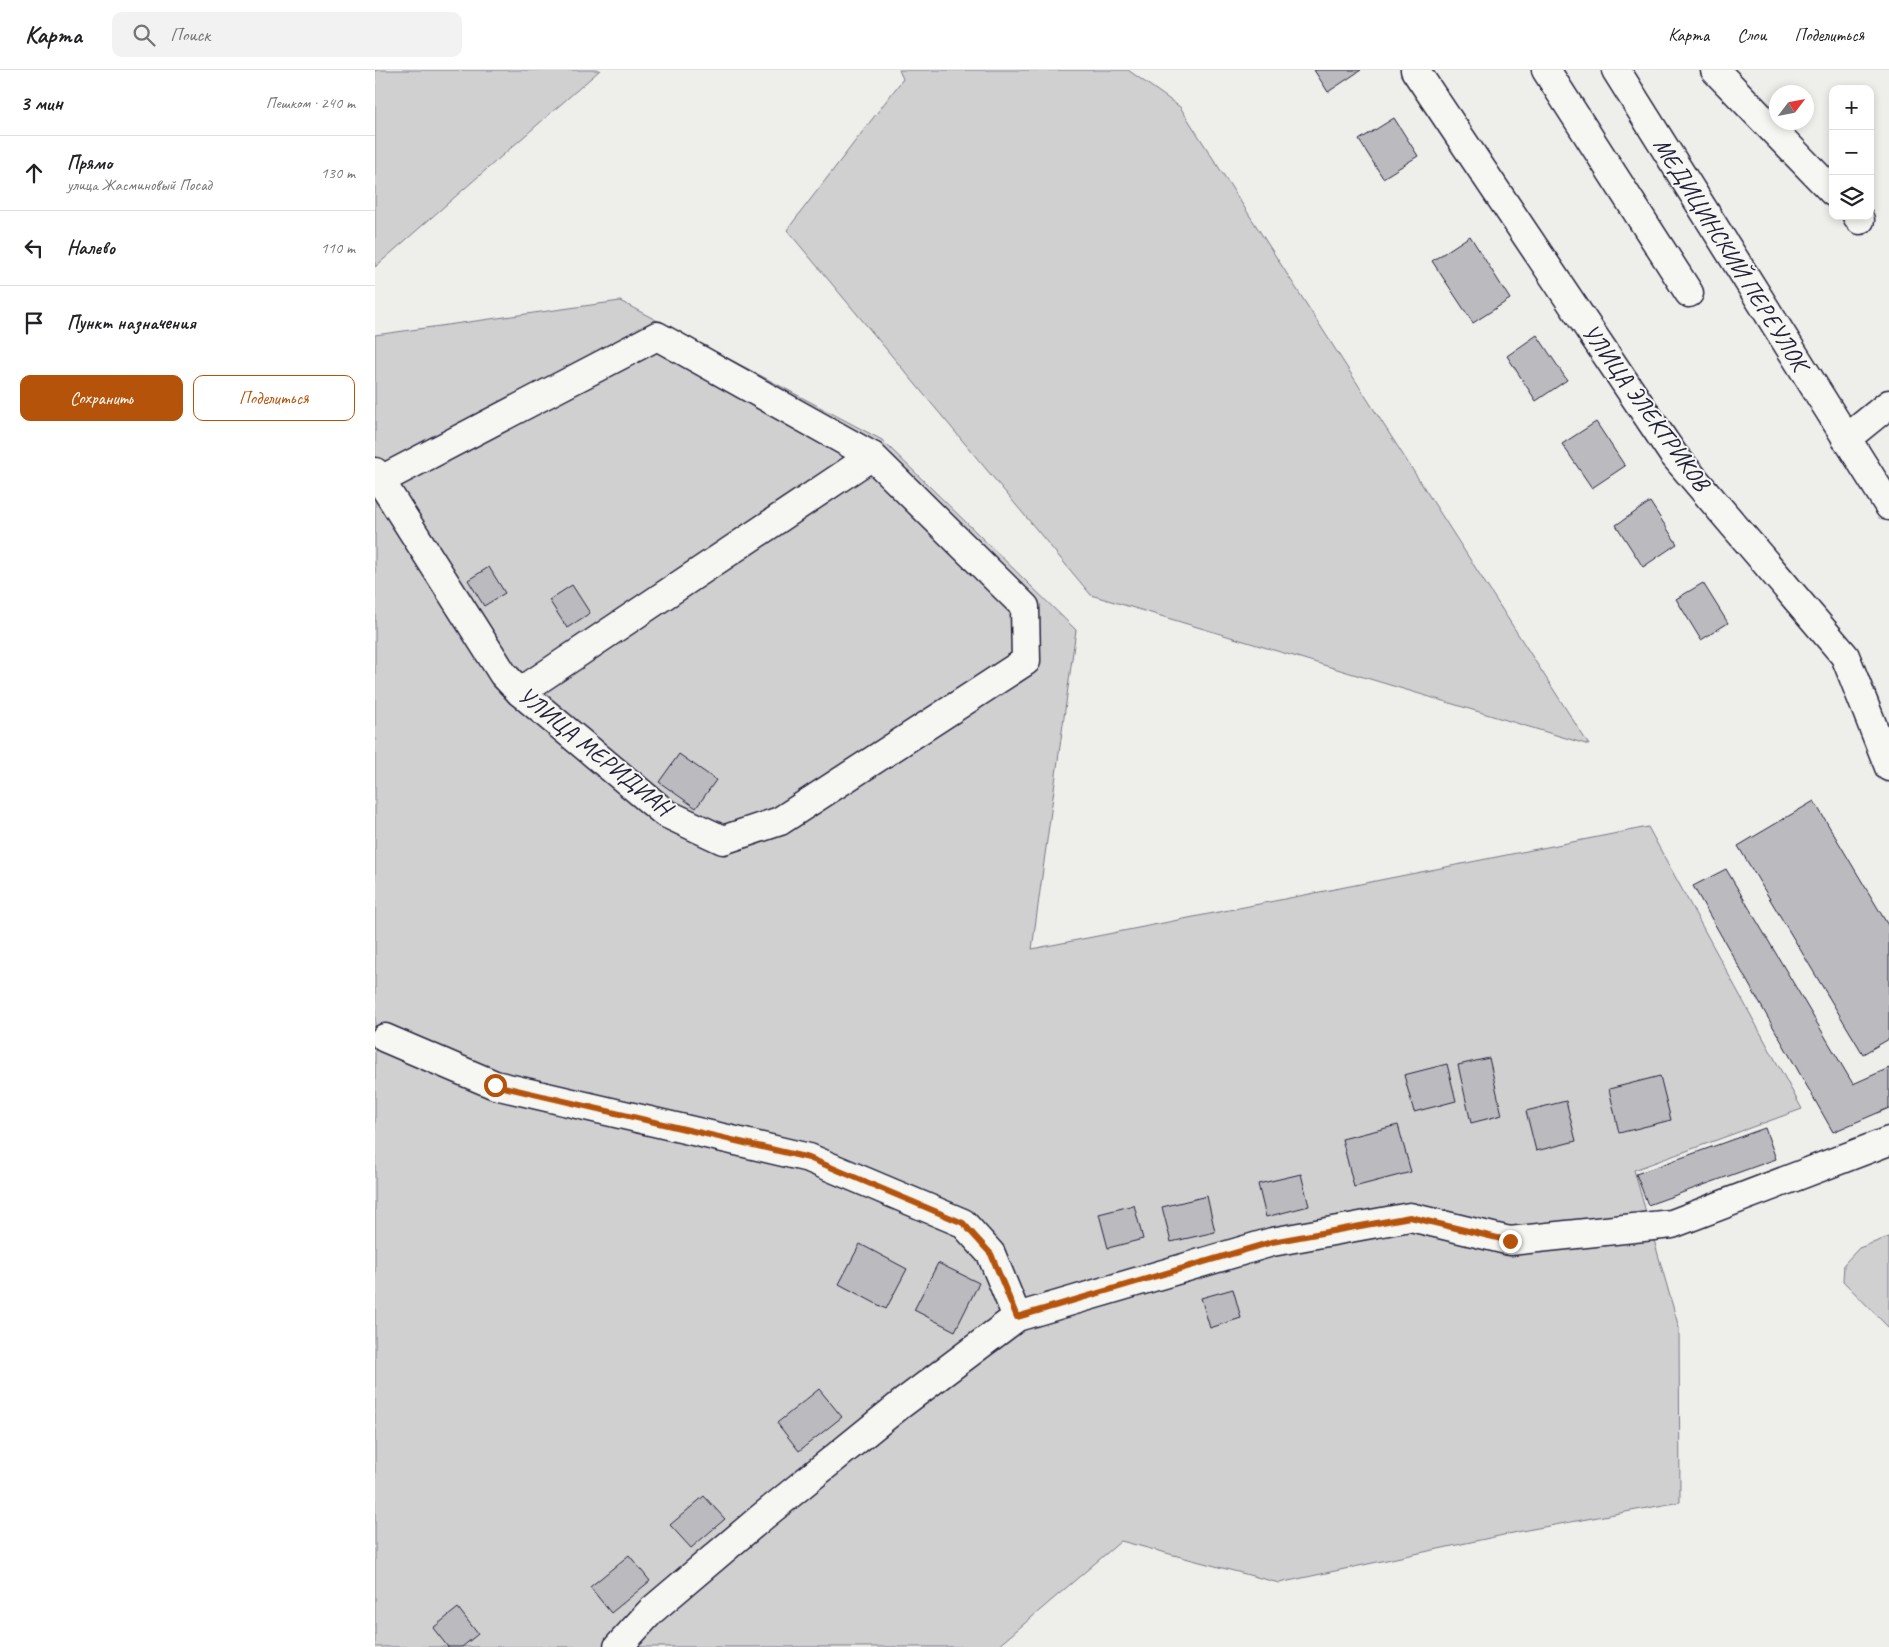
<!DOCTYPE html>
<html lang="ru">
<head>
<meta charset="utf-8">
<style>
	body { margin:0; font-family:Caveat,sans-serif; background:#f2f2f2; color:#202124 }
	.controls { position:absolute; right:15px; top:15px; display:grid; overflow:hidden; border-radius:10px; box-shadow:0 2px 8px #0003 }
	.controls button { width:45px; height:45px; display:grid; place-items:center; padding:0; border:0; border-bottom:1px solid #e0e0e0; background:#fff; color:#202124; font:25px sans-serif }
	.compass { position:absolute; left:1394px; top:15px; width:45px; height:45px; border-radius:50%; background:#fff; box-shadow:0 2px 8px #0003; rotate:58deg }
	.stop { position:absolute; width:15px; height:15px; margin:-11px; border:4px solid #b45309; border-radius:50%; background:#fff }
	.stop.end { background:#b45309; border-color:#fff; box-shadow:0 1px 5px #0008 }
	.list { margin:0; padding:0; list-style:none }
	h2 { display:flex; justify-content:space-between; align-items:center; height:65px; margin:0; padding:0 20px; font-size:21px }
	h2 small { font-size:16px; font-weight:400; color:#757577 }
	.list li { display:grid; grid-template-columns:32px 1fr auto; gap:15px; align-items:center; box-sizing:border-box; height:75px; padding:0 20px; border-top:1px solid #e0e0e0 }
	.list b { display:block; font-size:19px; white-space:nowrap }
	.list p { margin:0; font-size:16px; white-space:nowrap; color:#757577 }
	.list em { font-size:16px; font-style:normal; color:#757577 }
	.actions { display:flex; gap:10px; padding:15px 20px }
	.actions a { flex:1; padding:11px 0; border:1px solid #b45309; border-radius:10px; text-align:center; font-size:18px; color:#b45309 }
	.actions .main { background:#b45309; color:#fff }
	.icon { flex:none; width:28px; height:28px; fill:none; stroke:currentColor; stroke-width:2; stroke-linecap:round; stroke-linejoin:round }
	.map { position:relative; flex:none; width:1514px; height:1577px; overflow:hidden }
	header { display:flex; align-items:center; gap:30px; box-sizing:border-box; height:70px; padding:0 25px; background:#fff; border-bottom:1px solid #e0e0e0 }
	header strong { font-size:24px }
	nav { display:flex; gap:28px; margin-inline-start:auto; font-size:18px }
	.search { width:350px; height:45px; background:#f2f2f2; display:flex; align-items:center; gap:12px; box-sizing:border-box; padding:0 18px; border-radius:10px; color:#757577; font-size:19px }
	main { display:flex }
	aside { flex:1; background:#fff }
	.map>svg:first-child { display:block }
	.green { fill:#d0d0d1; stroke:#797986 }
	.building { fill:#bbbbbf; stroke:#22223b }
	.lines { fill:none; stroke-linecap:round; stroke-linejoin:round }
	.minor-casing { stroke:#22223b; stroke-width:31 }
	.minor { stroke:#f6f6f2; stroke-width:28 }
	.route { stroke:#b45309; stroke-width:6 }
	.labels { text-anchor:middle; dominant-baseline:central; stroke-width:4; stroke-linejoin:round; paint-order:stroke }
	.street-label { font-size:24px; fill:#22223b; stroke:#f6f6f2 }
</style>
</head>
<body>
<header>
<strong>Карта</strong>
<div class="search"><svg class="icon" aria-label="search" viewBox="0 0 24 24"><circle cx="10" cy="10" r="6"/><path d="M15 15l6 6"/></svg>Поиск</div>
<nav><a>Карта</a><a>Слои</a><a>Поделиться</a></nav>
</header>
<main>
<aside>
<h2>3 мин<small>Пешком · 240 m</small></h2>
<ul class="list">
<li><svg class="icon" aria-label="ahead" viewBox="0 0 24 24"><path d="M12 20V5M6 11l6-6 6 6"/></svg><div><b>Прямо</b><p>улица Жасминовый Посад</p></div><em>130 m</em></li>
<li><svg class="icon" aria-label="left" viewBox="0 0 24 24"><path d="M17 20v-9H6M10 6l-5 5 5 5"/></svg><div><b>Налево</b></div><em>110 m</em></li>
<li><svg class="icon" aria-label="arrive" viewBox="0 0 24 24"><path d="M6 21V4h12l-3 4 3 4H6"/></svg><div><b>Пункт назначения</b></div></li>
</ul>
<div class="actions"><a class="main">Сохранить</a><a>Поделиться</a></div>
</aside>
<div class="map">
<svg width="1514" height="1577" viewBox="0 0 1514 1577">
	<rect width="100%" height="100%" fill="#eeeeeb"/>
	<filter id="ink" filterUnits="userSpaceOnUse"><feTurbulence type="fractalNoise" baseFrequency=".02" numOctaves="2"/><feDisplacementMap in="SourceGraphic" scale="10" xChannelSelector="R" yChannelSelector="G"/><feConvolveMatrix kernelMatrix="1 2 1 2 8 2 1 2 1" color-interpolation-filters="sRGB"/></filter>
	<g filter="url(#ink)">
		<!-- green -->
		<g class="green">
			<polygon points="0,0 225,0 0,197"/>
			<polygon points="524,0 753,0 805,37 1214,675 716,525 412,160 528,9"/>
			<polygon points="245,231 507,370 701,560 657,879 1273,757 1427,1039 1259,1100 1304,1258 1305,1432 1152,1460 904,1513 746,1471 622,1577 0,1577 0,265"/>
			<polygon points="1514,1167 1514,1258 1468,1211 1469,1194 1484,1178"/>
		</g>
		<!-- building -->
		<g class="building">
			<polygon points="939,0 986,0 953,22"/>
			<polygon points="1019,48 1043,86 1008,108 984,70"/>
			<polygon points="1095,166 1135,229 1098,253 1057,191"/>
			<polygon points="1162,265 1192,310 1161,331 1132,286"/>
			<polygon points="1221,352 1250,396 1217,418 1187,374"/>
			<polygon points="1275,432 1302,474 1268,497 1241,455"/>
			<polygon points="114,497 130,523 109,536 93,510"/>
			<polygon points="1328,513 1353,553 1326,570 1301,529"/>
			<polygon points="197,515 215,543 192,558 174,530"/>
			<polygon points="304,684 341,710 321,738 284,712"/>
			<polygon points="1439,731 1514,857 1514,969 1488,984 1363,776"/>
			<polygon points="1351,799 1478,1014 1514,998 1514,1038 1458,1062 1318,816"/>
			<polygon points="1114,988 1127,1045 1096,1053 1083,995"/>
			<polygon points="1072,994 1081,1031 1039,1042 1029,1005"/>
			<polygon points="1285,1006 1296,1050 1244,1063 1234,1019"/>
			<polygon points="1191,1031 1201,1071 1161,1081 1151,1041"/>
			<polygon points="1023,1055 1036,1102 979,1117 967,1069"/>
			<polygon points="1390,1058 1401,1089 1273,1135 1261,1104"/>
			<polygon points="926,1104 934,1136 891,1147 883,1114"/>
			<polygon points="832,1126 840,1162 796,1172 787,1137"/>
			<polygon points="759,1135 768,1169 733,1178 724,1144"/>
			<polygon points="485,1174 532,1199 511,1239 464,1214"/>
			<polygon points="563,1193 604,1213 580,1261 539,1240"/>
			<polygon points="858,1219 866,1248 835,1258 826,1228"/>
			<polygon points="444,1319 467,1347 424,1381 402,1353"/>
			<polygon points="329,1426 350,1449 316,1478 295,1455"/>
			<polygon points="254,1485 275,1511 236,1543 215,1517"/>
			<polygon points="83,1538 103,1564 87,1577 73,1577 58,1558"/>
		</g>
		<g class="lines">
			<defs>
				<g id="minor">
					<polyline points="1040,0 1298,384 1470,586 1514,697"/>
					<polyline points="1171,0 1314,223"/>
					<polyline points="1241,0 1514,436"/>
					<polyline points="1340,0 1458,122"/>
					<polyline points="1482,146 1485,150"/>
					<polyline points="1471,369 1514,334"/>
					<polyline points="0,402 128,604 145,622 290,743 348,770 405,751 651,591 650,537 497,386 282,266 6,410"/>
					<polyline points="145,622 497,386"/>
					<polyline points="10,968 120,1015 434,1088 588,1153 616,1184 642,1247"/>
					<polyline points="243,1577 276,1541 387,1447 525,1335 642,1247 897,1172 1035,1147 1135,1171 1297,1154 1514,1071"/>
				</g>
			</defs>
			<!-- minor casing -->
			<use href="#minor" class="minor-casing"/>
			<!-- minor -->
			<use href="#minor" class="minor"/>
		</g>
	</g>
	<g class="lines" filter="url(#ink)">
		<!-- route -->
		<polyline class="route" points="120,1015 434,1088 588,1153 616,1184 642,1247 897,1172 1035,1147 1135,1171"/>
	</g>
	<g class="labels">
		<!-- street labels -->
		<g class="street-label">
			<text transform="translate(1356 184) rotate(58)">МЕДИЦИНСКИЙ ПЕРЕУЛОК</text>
			<text transform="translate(1271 337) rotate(54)">УЛИЦА ЭЛЕКТРИКОВ</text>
			<text transform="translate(220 681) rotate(39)">УЛИЦА МЕРИДИАН</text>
		</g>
	</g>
</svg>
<div class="controls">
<button>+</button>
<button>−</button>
<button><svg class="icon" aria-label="layers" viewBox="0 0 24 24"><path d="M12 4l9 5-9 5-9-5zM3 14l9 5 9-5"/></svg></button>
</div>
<svg class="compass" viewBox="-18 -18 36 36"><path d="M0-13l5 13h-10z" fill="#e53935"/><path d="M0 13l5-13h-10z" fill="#757577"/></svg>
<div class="stop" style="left:120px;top:1015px"></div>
<div class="stop end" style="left:1135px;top:1171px"></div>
</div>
</main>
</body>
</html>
